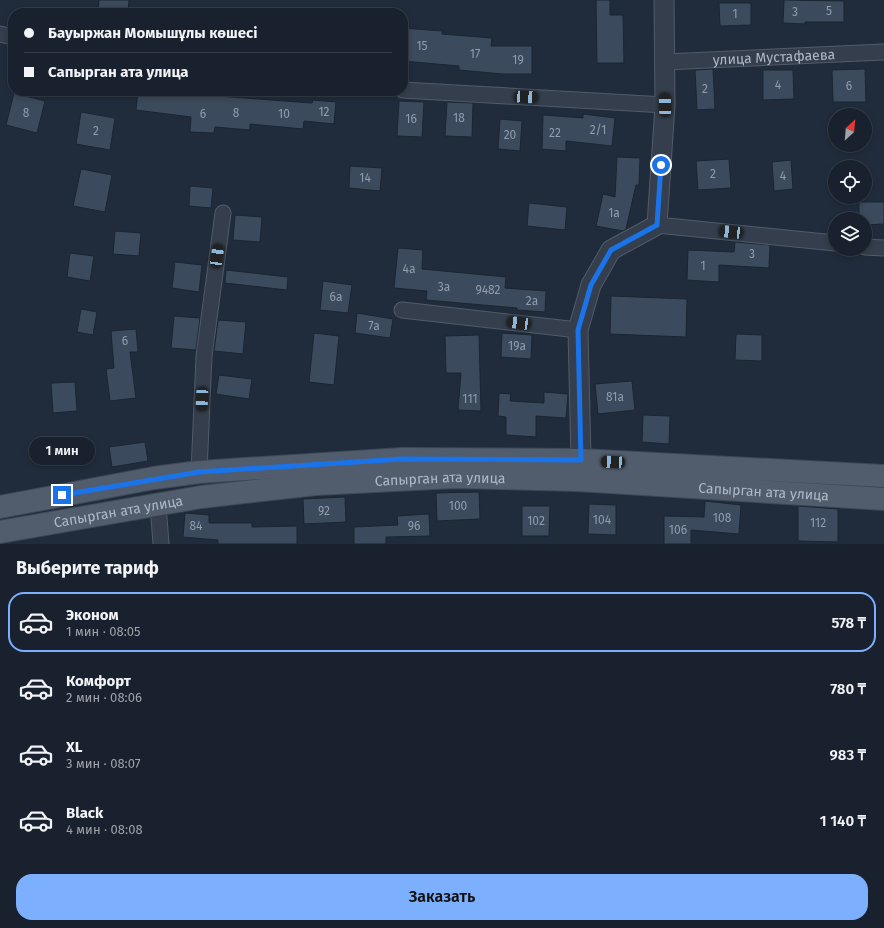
<!DOCTYPE html>
<html lang="ru">
<head>
<meta charset="utf-8">
<style>
  body { margin:0; font-family:"Fira Sans",sans-serif; background:#212935; color:#f1f3f6; height:100vh; display:flex; flex-direction:column; font-size:15px; white-space:nowrap }
  * { box-sizing:border-box; margin:0 }
  p { font-size:13px; color:#9fa3aa }
  .icon { flex:none; width:22px; height:22px; fill:none; stroke:currentColor; stroke-width:2; stroke-linecap:round; stroke-linejoin:round }
  .map { position:relative; height:544px; overflow:hidden }
  .panel { display:flex; flex-direction:column; background:#18212d; flex:1 }
  .panel>* { flex:none }
  .hud { position:absolute; left:8px; top:8px; width:400px; height:88px; border-radius:16px; box-shadow:0 2px 6px #0003,0 0 0 1px #363e49; display:grid; align-content:center; height:88px; padding:0 16px; background:#18212d }
  .needle { width:26px; rotate:26deg }
  .tools { position:absolute; left:828px; top:108px; display:grid; gap:8px }
  .tools a { display:grid; place-items:center; width:44px; height:44px; border-radius:50%; background:#18212d; box-shadow:0 2px 6px #0003,0 0 0 1px #363e49; font-size:20px }
  .end { position:absolute; width:18px; height:18px; margin:-9px; border:5px solid #1a73e8; background:#fff; box-shadow:0 0 0 2px #fff }
  .from { border-radius:50% }
  .bubble { position:absolute; height:28px; border-radius:14px; background:#18212d; box-shadow:0 2px 6px #0003,0 0 0 1px #363e49; font-size:13px; font-weight:600; line-height:28px; text-align:center }
  .car { position:absolute; width:12px; height:24px; margin:-12px -6px; border-radius:5px; box-shadow:0 0 3px 1px #0007; background:linear-gradient(#222 24%,#8ab4d8 0 40%,#222 0 76%,#8ab4d8 0 86%,#222 0) }
  .hud b { display:flex; align-items:center; gap:14px; height:38px; font-size:15px }
  .hud b+b { border-top:1px solid #363e49 }
  .hud i { width:10px; height:10px; background:#f1f3f6 }
  ul { padding:0; list-style:none }
  li { display:flex; align-items:center; gap:12px; height:60px; margin:0 8px 6px; padding:0 8px; border:2px solid transparent; border-radius:16px }
  li div { flex:1 }
  li b { display:block; font-size:15px }
  li em { font-style:normal; font-weight:600 }
  li.on { border-color:#7dafff }
  li>.icon { width:36px; height:36px; stroke-width:1.5 }
  h2 { padding:0 16px; font-size:18px; line-height:48px }
  .button { display:flex; gap:8px; margin-top:auto; padding:8px 16px }
  .button a { flex:1; height:46px; border-radius:16px; background:#7dafff; color:#111; font-size:16px; font-weight:600; line-height:46px; text-align:center }
  .map>svg:first-child { display:block }
</style>
</head>
<body>
<div class="map">
<svg width="884" height="544" viewBox="0 0 884 544">
  <rect width="100%" height="100%" fill="#202c3c"/>
  <path fill="#3b4a5c" stroke="#1b2533" d="M99,0H129L128,13H98Z
    M596,0H610V15H623L624,63H597Z
    M784,0L844,1V22H805V24L783,23Z
    M719,3H751V25L720,26Z
    M403,28L442,31V34L492,38L491,46H532V74H503L459,70V66L403,61Z
    M713,69L715,109L697,110L695,70Z
    M865,69L866,102H833L832,70Z
    M763,70H793L794,99L763,100Z
    M138,91H170L178,92L177,93L312,103L313,100L336,102L334,124L304,121L303,129L250,124V130L215,127L214,133L190,132L191,117L136,110Z
    M14,93L45,101L37,133L6,125Z
    M399,101L424,102L422,137L397,136Z
    M447,102L473,103L472,137L445,136Z
    M81,112L115,118L110,150L76,144Z
    M583,114L615,118L612,146L566,141V151L542,149L543,115L583,118Z
    M500,119L522,121L520,151L498,149Z
    M617,157L640,158L639,185H636L626,229L623,231L596,226L603,194L615,197Z
    M729,159L731,188L698,190L696,161Z
    M791,160L793,189L774,191L772,162Z
    M350,166L382,168L380,191L349,188Z
    M81,169L112,175L105,212L73,206Z
    M190,186L213,188L211,208L189,206Z
    M859,202H884V224L865,225V219H859Z
    M529,203L567,207L565,230L527,226Z
    M235,215L262,217L260,242L233,240Z
    M115,231L141,233L139,256L113,254Z
    M735,242L770,245L769,268L719,265V282L687,280L688,250L734,252Z
    M398,248L423,250L422,269L506,277L505,288L546,291L545,312L517,310V308L426,300L427,291L394,288Z
    M70,253L94,256L90,281L67,277Z
    M175,262L202,265L199,292L172,288Z
    M226,270L288,277L287,290L225,283Z
    M323,281L352,285L348,313L320,310Z
    M611,296L687,299L686,337L610,334Z
    M81,309L97,312L93,335L77,332Z
    M357,313L393,319L390,338L355,333Z
    M174,316L200,318L196,350L171,348Z
    M218,320L246,322L243,354L214,351Z
    M136,329L138,352H130L136,398L110,401L106,369L114,368L111,331Z
    M314,333L339,336L334,385L309,382Z
    M502,333L532,335L531,359L501,357Z
    M736,334L762,335V361L735,360Z
    M479,335L481,411L458,410L461,373H446L445,336Z
    M219,375L252,379L249,399L216,394Z
    M632,381L635,410L598,414L595,384Z
    M75,382L77,411L53,413L51,383Z
    M544,392L568,394L566,418L536,416V437L506,435V417L498,416L499,393L511,394L510,401L544,403Z
    M643,415L670,416L669,444L642,442Z
    M145,442L148,461L112,467L109,447Z
    M479,492L480,519L437,521L436,493Z
    M345,497L346,522L304,524L303,499Z
    M705,501L741,505L739,534L691,530V544H664V516L704,517Z
    M589,504L616,505V535L588,534Z
    M522,506H550L549,536H522Z
    M798,506L838,509V542L798,541Z
    M185,513L209,515V523H252V527L297,526V544H218V540L183,537Z
    M429,514L430,536L386,537V544H354V527L398,525L397,516Z"/>
  <g fill="none" stroke-linecap="round" stroke-linejoin="round">
    <g stroke="#515b6a" stroke-width="17">
      <g id="minor">
        <path d="M0,34L13,37"/>
        <path id="s1" d="M664,62L884,52"/>
        <path d="M403,90L665,105"/>
        <path d="M657,225L835,243"/>
        <path d="M865,247L884,248"/>
        <path d="M402,310L578,330"/>
        <path d="M199,472L204,356L223,213"/>
        <path d="M158,504L161,544"/>
      </g>
    </g>
    <g stroke="#515b6a" stroke-width="21">
      <path id="tertiary" d="M581,460L578,330L591,285L611,250L657,225L665,105L664,0"/>
    </g>
    <g stroke="#3d4755" stroke-width="24">
      <g id="primary">
        <path d="M0,507L154,478L199,472L402,459L581,460L884,476"/>
        <path id="s2" d="M0,532L201,497L316,484L454,477L577,480L884,499"/>
      </g>
    </g>
    <use href="#minor" stroke="#343e4c" stroke-width="15"/>
    <use href="#tertiary" stroke="#343e4c" stroke-width="19"/>
    <use href="#primary" stroke="#515d6d" stroke-width="22"/>
  </g>
  <g fill="none" stroke-linecap="round" stroke-linejoin="round">
    <path stroke="#1a73e8" stroke-width="5" d="M62,495L199,472L402,459L581,460L578,330L591,285L611,250L657,225L661,165"/>
  </g>
  <g text-anchor="middle" dominant-baseline="central" stroke-width="3.5" stroke-linejoin="round" paint-order="stroke">
    <g font-size="12" fill="#919cad">
      <text x="829" y="11">5</text>
      <text x="795" y="12">3</text>
      <text x="735" y="14">1</text>
      <text x="422" y="46">15</text>
      <text x="475" y="54">17</text>
      <text x="518" y="60">19</text>
      <text x="778" y="85">4</text>
      <text x="849" y="86">6</text>
      <text x="705" y="89">2</text>
      <text x="324" y="112">12</text>
      <text x="26" y="113">8</text>
      <text x="236" y="113">8</text>
      <text x="203" y="114">6</text>
      <text x="284" y="114">10</text>
      <text x="459" y="118">18</text>
      <text x="411" y="119">16</text>
      <text x="598" y="130">2/1</text>
      <text x="96" y="131">2</text>
      <text x="555" y="133">22</text>
      <text x="510" y="135">20</text>
      <text x="713" y="174">2</text>
      <text x="783" y="176">4</text>
      <text x="365" y="178">14</text>
      <text x="614" y="213">1а</text>
      <text x="752" y="254">3</text>
      <text x="703" y="266">1</text>
      <text x="409" y="269">4а</text>
      <text x="444" y="287">3а</text>
      <text x="488" y="290">9482</text>
      <text x="336" y="297">6а</text>
      <text x="532" y="301">2а</text>
      <text x="374" y="326">7а</text>
      <text x="125" y="341">6</text>
      <text x="517" y="346">19а</text>
      <text x="615" y="397">81а</text>
      <text x="470" y="399">111</text>
      <text x="458" y="506">100</text>
      <text x="324" y="511">92</text>
      <text x="722" y="518">108</text>
      <text x="602" y="520">104</text>
      <text x="536" y="521">102</text>
      <text x="818" y="523">112</text>
      <text x="196" y="526">84</text>
      <text x="414" y="526">96</text>
      <text x="678" y="530">106</text>
    </g>
    <g font-size="14" fill="#aeb8c8" stroke="#192331">
      <text stroke="none"><textPath href="#s1" startOffset="110">улица Мустафаева</textPath></text>
      <text stroke="none"><textPath href="#s2" startOffset="444">Сапырган ата улица</textPath></text>
      <text stroke="none"><textPath href="#s2" startOffset="768">Сапырган ата улица</textPath></text>
      <text stroke="none"><textPath href="#s2" startOffset="120">Сапырган ата улица</textPath></text>
    </g>
  </g>
</svg>
<div class="tools">
<a><svg class="needle" viewBox="-14 -14 28 28"><path d="M0-13l5 13h-10z" fill="#e53935"/><path d="M0 13l5-13h-10z" fill="#9fa3aa"/></svg></a>
<a><svg class="icon" aria-label="locate" viewBox="0 0 24 24"><circle cx="12" cy="12" r="6"/><path d="M12 2v4M12 18v4M2 12h4M18 12h4"/></svg></a>
<a><svg class="icon" aria-label="layers" viewBox="0 0 24 24"><path d="M12 4l9 5-9 5-9-5zM3 14l9 5 9-5"/></svg></a>
</div>
<i class="end from" style="left:661px;top:165px"></i>
<i class="end" style="left:62px;top:495px"></i>
<div class="bubble" style="left:29px;top:437px;width:66px">1 мин</div>
<i class="car" style="left:526px;top:97px;rotate:93deg"></i>
<i class="car" style="left:665px;top:105px;rotate:359deg"></i>
<i class="car" style="left:731px;top:232px;rotate:276deg"></i>
<i class="car" style="left:217px;top:256px;rotate:8deg"></i>
<i class="car" style="left:519px;top:323px;rotate:277deg"></i>
<i class="car" style="left:202px;top:399px;rotate:182deg"></i>
<i class="car" style="left:613px;top:462px;rotate:273deg"></i>
<div class="hud">
<b><i class="from"></i>Бауыржан Момышұлы көшесі</b>
<b><i></i>Сапырган ата улица</b>
</div>
</div>
<section class="panel">
<h2>Выберите тариф</h2>
<ul>
<li class="on"><svg class="icon" aria-label="car" viewBox="0 0 24 24"><path d="M5 17H2v-5l4-1 3-4h7l3 4 3 1v5h-3M9 17h6M6 11h13"/><circle cx="7" cy="17" r="2"/><circle cx="17" cy="17" r="2"/></svg><div><b>Эконом</b><p>1 мин · 08:05</p></div><em>578 ₸</em></li>
<li><svg class="icon" aria-label="car" viewBox="0 0 24 24"><path d="M5 17H2v-5l4-1 3-4h7l3 4 3 1v5h-3M9 17h6M6 11h13"/><circle cx="7" cy="17" r="2"/><circle cx="17" cy="17" r="2"/></svg><div><b>Комфорт</b><p>2 мин · 08:06</p></div><em>780 ₸</em></li>
<li><svg class="icon" aria-label="car" viewBox="0 0 24 24"><path d="M5 17H2v-5l4-1 3-4h7l3 4 3 1v5h-3M9 17h6M6 11h13"/><circle cx="7" cy="17" r="2"/><circle cx="17" cy="17" r="2"/></svg><div><b>XL</b><p>3 мин · 08:07</p></div><em>983 ₸</em></li>
<li><svg class="icon" aria-label="car" viewBox="0 0 24 24"><path d="M5 17H2v-5l4-1 3-4h7l3 4 3 1v5h-3M9 17h6M6 11h13"/><circle cx="7" cy="17" r="2"/><circle cx="17" cy="17" r="2"/></svg><div><b>Black</b><p>4 мин · 08:08</p></div><em>1 140 ₸</em></li>
</ul>
<div class="button"><a>Заказать</a></div>
</section>
</body>
</html>
